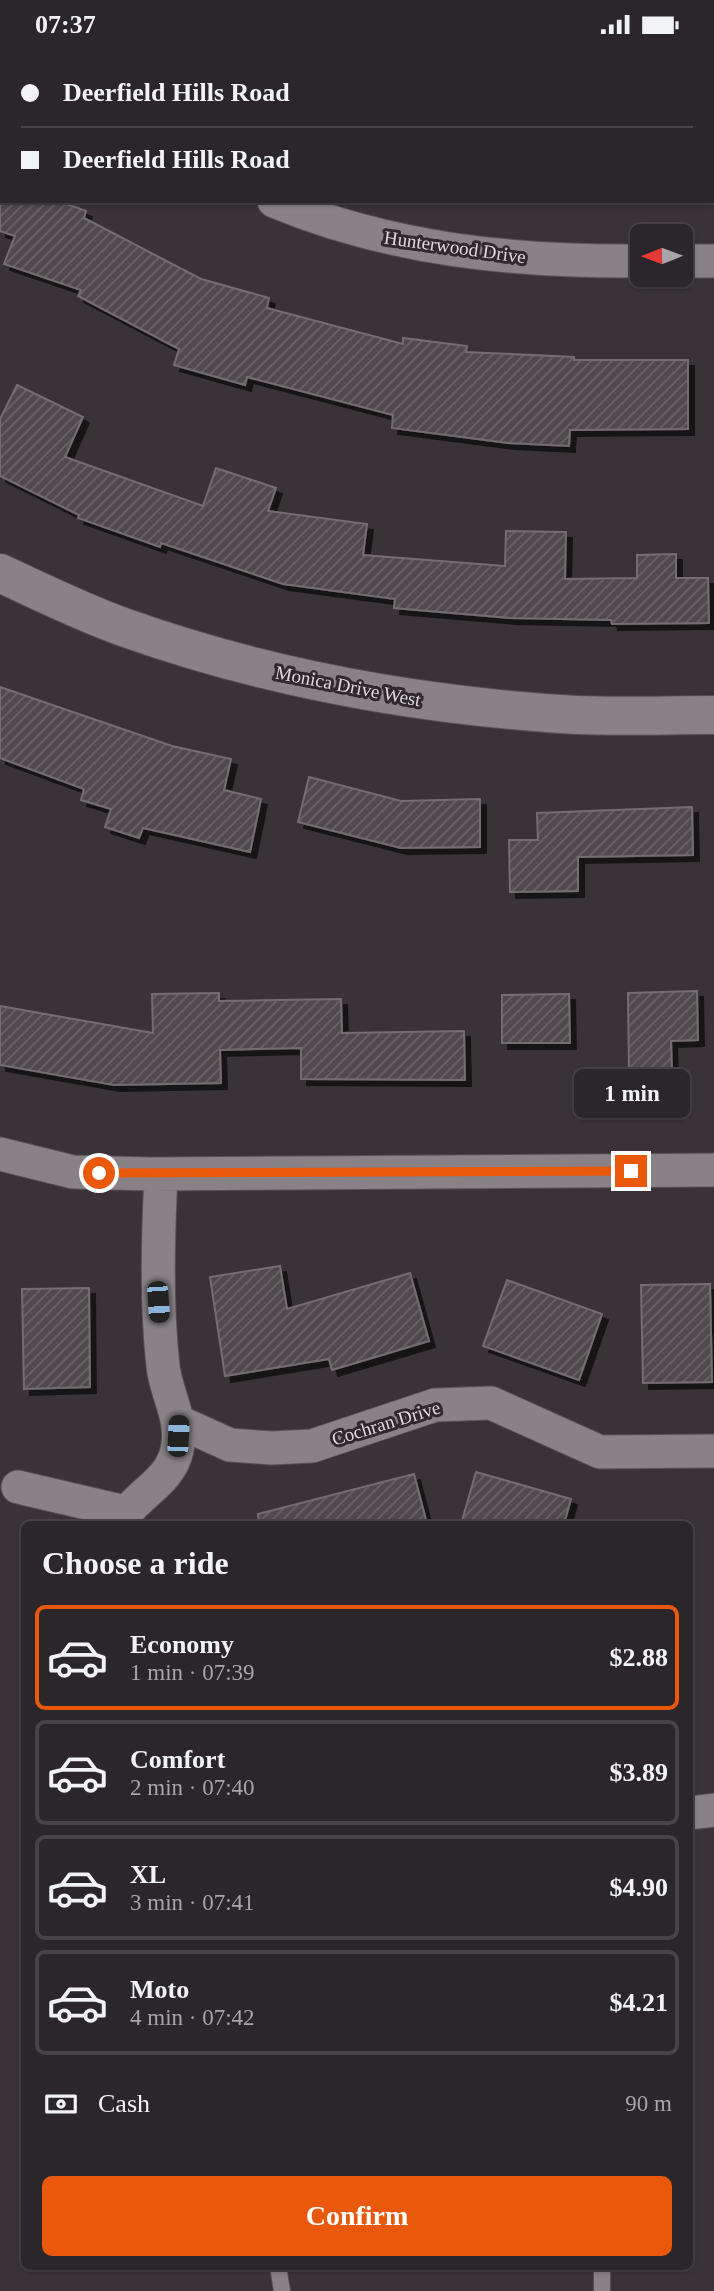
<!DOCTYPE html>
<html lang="en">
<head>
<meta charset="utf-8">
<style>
  body { margin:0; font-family:"Times New Roman",serif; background:#332e31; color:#f1f3f6; height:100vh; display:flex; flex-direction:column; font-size:26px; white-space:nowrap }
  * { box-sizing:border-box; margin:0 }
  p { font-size:23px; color:#a6a5a8 }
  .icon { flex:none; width:38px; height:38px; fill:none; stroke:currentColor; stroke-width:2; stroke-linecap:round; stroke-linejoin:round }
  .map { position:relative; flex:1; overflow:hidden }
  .panel { position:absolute; left:21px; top:1472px; width:672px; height:749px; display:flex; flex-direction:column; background:#2b2629; border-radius:10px; box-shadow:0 2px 5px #0004,0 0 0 2px #474346 }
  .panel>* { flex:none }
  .guide { position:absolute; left:0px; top:0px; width:714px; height:154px; box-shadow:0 2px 5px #0004,0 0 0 2px #474346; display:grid; align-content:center; height:154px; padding:0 21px; background:#2b2629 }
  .needle { width:46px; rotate:269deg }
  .buttons { position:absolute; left:630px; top:175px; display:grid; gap:14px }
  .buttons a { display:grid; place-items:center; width:63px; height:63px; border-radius:10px; background:#2b2629; box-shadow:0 2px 5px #0004,0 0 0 2px #474346; font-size:35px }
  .end { position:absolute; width:32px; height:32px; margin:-16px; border:9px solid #ea580c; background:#fff; box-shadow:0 0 0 4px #fff }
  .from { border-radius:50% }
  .bubble { position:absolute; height:49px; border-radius:10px; background:#2b2629; box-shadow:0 2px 5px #0004,0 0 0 2px #474346; font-size:23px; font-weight:600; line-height:49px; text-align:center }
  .car { position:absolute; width:21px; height:42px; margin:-21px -10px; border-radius:9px; box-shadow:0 0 5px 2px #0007; background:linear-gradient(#222 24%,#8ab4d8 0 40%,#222 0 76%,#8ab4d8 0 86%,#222 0) }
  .guide b { display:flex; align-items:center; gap:24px; height:66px; font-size:26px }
  .guide b+b { border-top:2px solid #474346 }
  .guide i { width:18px; height:18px; background:#f1f3f6 }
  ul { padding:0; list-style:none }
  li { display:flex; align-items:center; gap:21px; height:105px; margin:0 14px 10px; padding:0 7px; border:4px solid #474346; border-radius:10px }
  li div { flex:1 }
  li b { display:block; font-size:26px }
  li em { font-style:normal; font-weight:600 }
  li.on { border-color:#ea580c }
  li>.icon { width:63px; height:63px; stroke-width:1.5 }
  h2 { padding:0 21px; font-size:32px; line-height:84px }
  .pay { display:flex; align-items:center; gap:18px; height:77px; padding:0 21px; font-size:26px }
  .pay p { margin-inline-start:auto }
  .cta { display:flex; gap:14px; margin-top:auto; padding:14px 21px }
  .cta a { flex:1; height:80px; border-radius:10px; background:#ea580c; color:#fff; font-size:28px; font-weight:600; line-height:80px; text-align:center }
  .status { display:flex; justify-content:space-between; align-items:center; height:49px; padding:0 35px; background:#2b2629; direction:ltr }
  .status svg { height:19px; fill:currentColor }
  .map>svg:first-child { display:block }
</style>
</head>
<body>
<div class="status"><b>07:37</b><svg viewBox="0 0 49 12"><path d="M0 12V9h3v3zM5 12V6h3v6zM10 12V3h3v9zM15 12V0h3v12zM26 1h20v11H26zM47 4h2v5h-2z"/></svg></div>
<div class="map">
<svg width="714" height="2242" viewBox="0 0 714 2242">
  <defs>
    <pattern id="building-hatch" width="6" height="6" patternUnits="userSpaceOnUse" patternTransform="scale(1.75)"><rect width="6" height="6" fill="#50494d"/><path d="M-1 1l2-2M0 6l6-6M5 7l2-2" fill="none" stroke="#696366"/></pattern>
    <filter id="shadow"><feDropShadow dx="6" dy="6" stdDeviation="0" flood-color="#0009"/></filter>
  </defs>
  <rect width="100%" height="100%" fill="#393337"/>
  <path fill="url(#building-hatch)" stroke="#736c70" stroke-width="2" filter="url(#shadow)" d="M0,152H58L86,162L84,169L201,230L269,249L267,259L403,295V289L467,297L466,303L574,308V311H688V380L570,381L569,397L508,394L392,379L393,366L247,328L245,336L174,316L179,300L78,247L81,241L4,215L15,187L0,182Z
    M17,336L83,368L65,408L203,457L216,419L276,439L268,462L367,475L363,506L505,517L506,482L566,483L565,530L637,529V506L676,505V529H708L709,574L612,575L611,571L510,569L394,559L395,550L283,535L161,494L160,498L78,469L79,466L0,427V370Z
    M0,638L172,697L231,710L224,741L261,750L250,803L143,779L139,789L105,778L111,760L81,751L84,740L0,709Z
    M309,728L401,752L480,750V798L401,799L298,773Z
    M692,758L693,806L578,808V842L510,843L509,791H538L537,764Z
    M697,942L698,991L671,992L672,1022L629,1023L628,944Z
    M219,944V952L341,950L342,984L464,982L465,1031L301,1030V999L220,1001L221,1034L114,1036L0,1016V957L153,984L152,945Z
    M569,945L570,994H502V946Z
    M280,1217L287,1260L410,1224L429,1292L332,1321L329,1310L225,1327L210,1228Z
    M507,1231L602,1265L579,1331L483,1297Z
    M710,1235L712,1333L643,1334L641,1236Z
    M89,1239L90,1338L24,1340L22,1240Z
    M476,1423L571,1450L564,1475H461Z
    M414,1425L427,1475H259L258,1465Z"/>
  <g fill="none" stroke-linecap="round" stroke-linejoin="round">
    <g stroke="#555053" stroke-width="18">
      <path id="service" d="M278,2217L282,2242
        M602,2217V2242"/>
    </g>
    <g stroke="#555053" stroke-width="35">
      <path id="minor" d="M0,22L2,23
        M274,152C391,201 516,213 642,212
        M681,212H714
        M0,1105L73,1123L150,1125L714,1121
        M179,1373L230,1396L272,1399L312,1397L435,1356L491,1354L600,1403L714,1402
        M18,1438L125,1463
        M120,1475C133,1446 170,1435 177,1401C184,1370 166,1346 163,1317C156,1253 158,1190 161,1125
        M690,1764L714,1761"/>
    </g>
    <g stroke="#555053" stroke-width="40">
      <path id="tertiary" d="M0,524C41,543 83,564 126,579C270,630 424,657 576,666C622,668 668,666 714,666"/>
    </g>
    <use href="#service" stroke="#888185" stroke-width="16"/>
    <use href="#minor" stroke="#888185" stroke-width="33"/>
    <use href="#tertiary" stroke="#888185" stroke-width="38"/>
  </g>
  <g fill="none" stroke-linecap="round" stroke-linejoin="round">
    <path stroke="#ea580c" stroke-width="9" d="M99,1124L631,1122"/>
  </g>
  <g text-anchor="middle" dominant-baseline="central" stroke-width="6" stroke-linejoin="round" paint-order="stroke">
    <g font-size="19" fill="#dedadd" stroke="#2f292d">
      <text transform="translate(455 198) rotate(8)">Hunterwood Drive</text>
      <text transform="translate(348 637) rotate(11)">Monica Drive West</text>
      <text transform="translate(386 1374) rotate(-17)">Cochran Drive</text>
    </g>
  </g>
</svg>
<div class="buttons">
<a><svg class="needle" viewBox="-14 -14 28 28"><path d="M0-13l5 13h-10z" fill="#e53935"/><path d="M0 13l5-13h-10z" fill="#a6a5a8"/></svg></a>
</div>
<i class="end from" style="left:99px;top:1124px"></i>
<i class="end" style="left:631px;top:1122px"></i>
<div class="bubble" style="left:574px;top:1020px;width:116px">1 min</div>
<i class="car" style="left:158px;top:1253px;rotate:176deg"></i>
<i class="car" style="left:178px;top:1387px;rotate:3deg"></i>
<div class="guide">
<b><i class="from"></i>Deerfield Hills Road</b>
<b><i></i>Deerfield Hills Road</b>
</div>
<section class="panel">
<h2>Choose a ride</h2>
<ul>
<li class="on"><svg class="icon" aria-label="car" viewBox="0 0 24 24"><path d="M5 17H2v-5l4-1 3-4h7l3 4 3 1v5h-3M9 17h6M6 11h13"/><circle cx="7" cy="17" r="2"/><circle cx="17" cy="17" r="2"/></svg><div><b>Economy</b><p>1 min · 07:39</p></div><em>$2.88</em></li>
<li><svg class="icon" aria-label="car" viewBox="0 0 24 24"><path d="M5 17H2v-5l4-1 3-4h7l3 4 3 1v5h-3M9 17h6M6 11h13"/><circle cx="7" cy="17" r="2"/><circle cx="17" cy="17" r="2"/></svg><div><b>Comfort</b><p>2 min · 07:40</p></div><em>$3.89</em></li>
<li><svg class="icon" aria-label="car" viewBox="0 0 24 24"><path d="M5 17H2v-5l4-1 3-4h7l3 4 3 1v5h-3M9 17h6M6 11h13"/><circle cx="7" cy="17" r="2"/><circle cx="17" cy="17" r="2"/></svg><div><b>XL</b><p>3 min · 07:41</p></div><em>$4.90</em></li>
<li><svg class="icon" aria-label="car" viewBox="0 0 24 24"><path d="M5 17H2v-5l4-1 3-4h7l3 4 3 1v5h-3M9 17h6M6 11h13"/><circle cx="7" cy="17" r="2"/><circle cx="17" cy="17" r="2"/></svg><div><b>Moto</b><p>4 min · 07:42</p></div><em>$4.21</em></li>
</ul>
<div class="pay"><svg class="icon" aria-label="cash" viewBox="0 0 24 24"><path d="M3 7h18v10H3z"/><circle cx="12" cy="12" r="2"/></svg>Cash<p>90 m</p></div>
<div class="cta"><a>Confirm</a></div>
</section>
</div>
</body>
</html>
